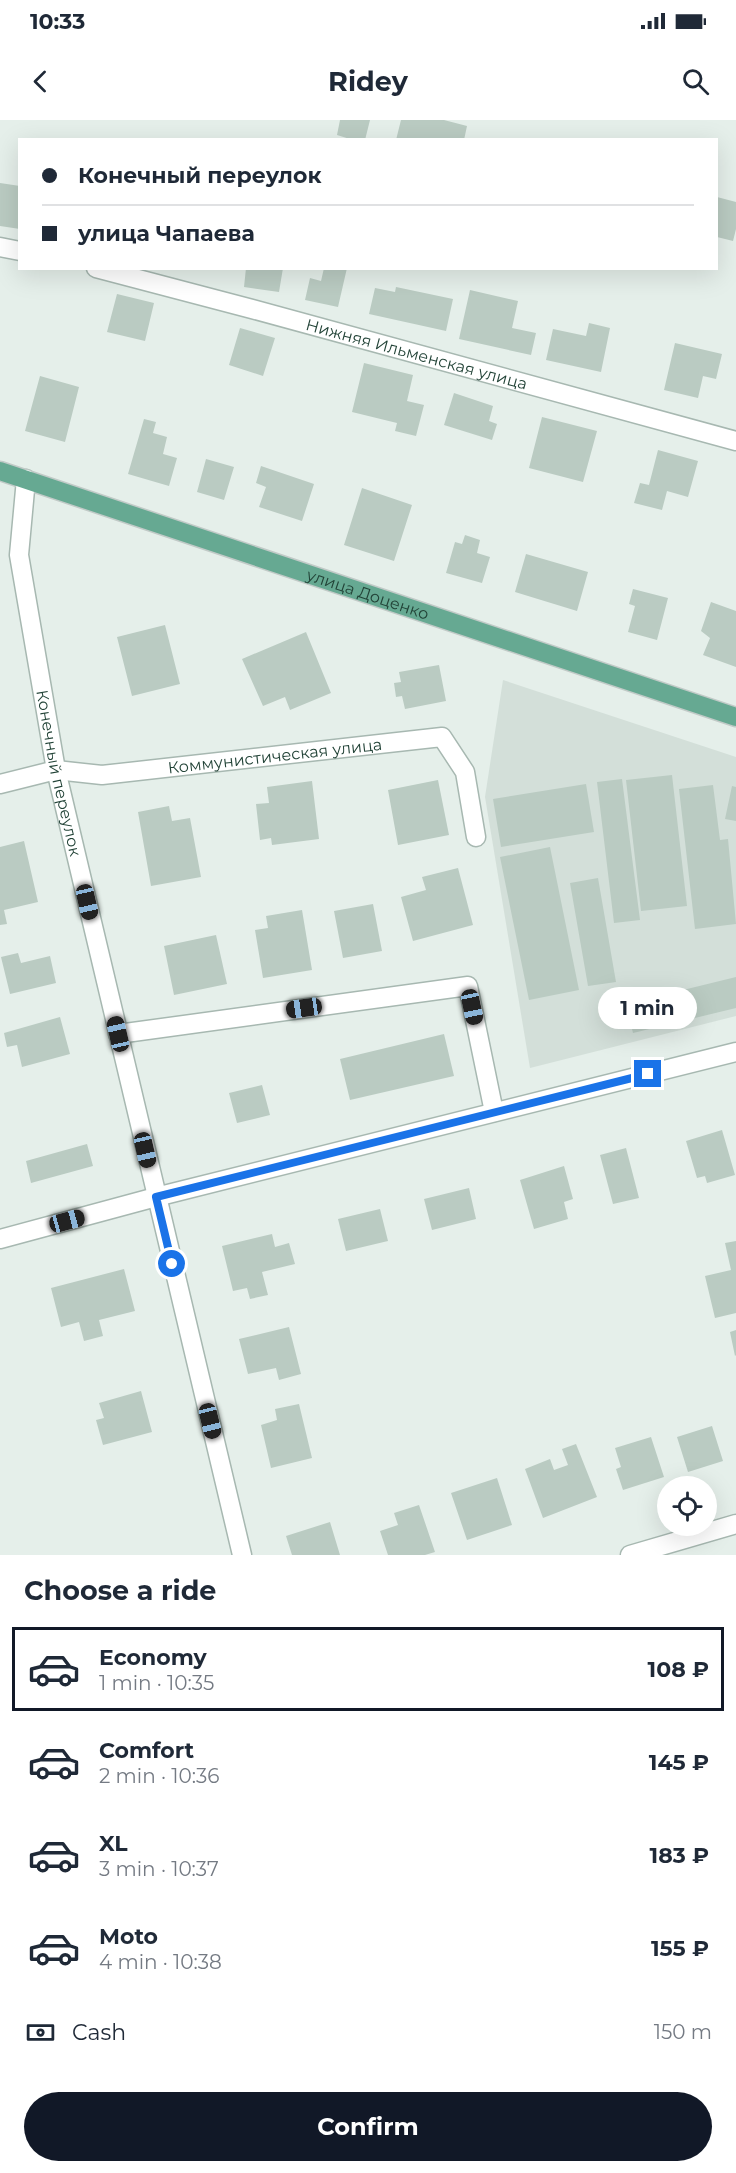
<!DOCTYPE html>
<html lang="en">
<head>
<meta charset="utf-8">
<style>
  body { margin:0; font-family:Montserrat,sans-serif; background:#f2f2f3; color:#1f2937; height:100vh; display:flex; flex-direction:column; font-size:22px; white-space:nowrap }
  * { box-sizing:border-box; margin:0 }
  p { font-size:20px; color:#747a83 }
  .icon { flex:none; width:33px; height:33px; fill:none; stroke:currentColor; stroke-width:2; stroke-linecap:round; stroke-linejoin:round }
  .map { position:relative; height:1435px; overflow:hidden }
  .sheet { display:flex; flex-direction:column; background:#fff; flex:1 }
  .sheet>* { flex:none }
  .guide { position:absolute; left:18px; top:18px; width:700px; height:132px; border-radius:0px; box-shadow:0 6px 24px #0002; display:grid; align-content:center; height:132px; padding:0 24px; background:#fff }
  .controls { position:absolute; left:657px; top:1356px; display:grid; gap:12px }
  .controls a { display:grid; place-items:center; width:60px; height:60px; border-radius:50%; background:#fff; box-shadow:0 6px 24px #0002; font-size:30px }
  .end { position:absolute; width:27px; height:27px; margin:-14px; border:8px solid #1a73e8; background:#fff; box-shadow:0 0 0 3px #fff }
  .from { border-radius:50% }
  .bubble { position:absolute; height:42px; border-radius:21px; background:#fff; box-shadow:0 6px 24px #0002; font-size:20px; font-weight:700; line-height:42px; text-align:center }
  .car { position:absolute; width:18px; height:36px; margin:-18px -9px; border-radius:8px; box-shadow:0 0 4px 2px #0007; background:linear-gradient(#222 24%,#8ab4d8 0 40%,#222 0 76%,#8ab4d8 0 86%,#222 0) }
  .guide b { display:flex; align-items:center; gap:21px; height:57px; font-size:22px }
  .guide b+b { border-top:2px solid #e0e1e3 }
  .guide i { width:15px; height:15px; background:#1f2937 }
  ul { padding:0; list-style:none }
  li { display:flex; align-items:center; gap:18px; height:84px; margin:0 12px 9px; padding:0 12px; border:3px solid transparent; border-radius:0px }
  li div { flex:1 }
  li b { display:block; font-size:22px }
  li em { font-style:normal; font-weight:700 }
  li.selected { border-color:#111827 }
  li>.icon { width:54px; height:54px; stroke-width:1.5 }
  h2 { padding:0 24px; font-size:27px; line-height:72px }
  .pay { display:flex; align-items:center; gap:15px; height:66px; padding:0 24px; font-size:22px }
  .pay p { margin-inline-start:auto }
  .primary-button { display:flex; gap:12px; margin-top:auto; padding:12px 24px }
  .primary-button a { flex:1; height:69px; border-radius:36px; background:#111827; color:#fff; font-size:24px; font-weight:700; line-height:69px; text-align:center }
  .status { display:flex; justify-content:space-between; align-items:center; height:42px; padding:0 30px; background:#fff; direction:ltr }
  .status svg { height:16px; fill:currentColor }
  header { display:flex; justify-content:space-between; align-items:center; height:78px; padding:0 24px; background:#fff; font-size:27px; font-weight:700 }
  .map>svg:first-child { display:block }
</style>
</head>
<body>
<div class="status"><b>10:33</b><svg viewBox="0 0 49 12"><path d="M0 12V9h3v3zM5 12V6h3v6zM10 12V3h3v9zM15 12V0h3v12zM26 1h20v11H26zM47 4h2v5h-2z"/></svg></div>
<header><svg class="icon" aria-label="back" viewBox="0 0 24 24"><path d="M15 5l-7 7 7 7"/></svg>Ridey<svg class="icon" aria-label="search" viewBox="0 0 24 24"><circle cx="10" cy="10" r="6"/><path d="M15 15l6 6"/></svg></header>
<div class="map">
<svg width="736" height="1435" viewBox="0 0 736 1435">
  <rect width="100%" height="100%" fill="#e5efea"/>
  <path fill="#d3dfd9" d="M503,560L736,637V896L530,948L485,677Z"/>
  <path fill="#bacbc2" d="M340,0H370L365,20H353L337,15Z
    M401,0H444L467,6L464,20H396Z
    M0,63L20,66V109L0,106Z
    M717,77L736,82V109L733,121L717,117Z
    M246,148H283L279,172L244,167Z
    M324,148H347L338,187L305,180L310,158L321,161Z
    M396,167L453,179L446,211L369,194L375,168L395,172Z
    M470,170L518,181L512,208L536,213L531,235L459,219Z
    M117,174L154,183L145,221L107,212Z
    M589,203L610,208L601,252L546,240L553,209L586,216Z
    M240,208L275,218L263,256L229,245Z
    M675,223L722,234L716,259L703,256L698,278L664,270Z
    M364,243L413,255L407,281L424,285L416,316L395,311L397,303L352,292Z
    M40,256L79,267L65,322L25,311Z
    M454,273L493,286L489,301L497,304L492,320L444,305Z
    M542,297L597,311L583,362L529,348Z
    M144,299L156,302L153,313L167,317L163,334L177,338L169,366L128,354Z
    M658,330L698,341L688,377L667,371L662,390L634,383L640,363L649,365Z
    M206,339L234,347L224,380L197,372Z
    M261,346L314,364L302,401L259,387L266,367L256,363Z
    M362,368L412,385L394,441L344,425Z
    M465,415L480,420L477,433L490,437L482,463L446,453L455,422L462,424Z
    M526,434L588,452L577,491L515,472Z
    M633,469L668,478L657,520L628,512L635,486L629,484Z
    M711,482L736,491V547L703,535L710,518L701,511Z
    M165,505L180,564L132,576L117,517Z
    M306,512L331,573L290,590L285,577L263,586L242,539Z
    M439,545L446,581L405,589L402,576L396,577L394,563L401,562L399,552Z
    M672,655L687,786L641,791L626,660Z
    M622,659L640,800L614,803L597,662Z
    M438,660L449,715L398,725L388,670Z
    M312,661L319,719L272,725L271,718L260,720L256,684L269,683L267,667Z
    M586,664L594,712L501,727L493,679Z
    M713,665L720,720L728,719L736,804L695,809L679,669Z
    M732,666L736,667V701L725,699Z
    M169,686L172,701L190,698L201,757L151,766L138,692Z
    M24,721L38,782L4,790L7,804L0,805V727Z
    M550,727L579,870L529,880L500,737Z
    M458,748L473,805L413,821L401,777L426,770L422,757Z
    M598,758L616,862L588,866L570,763Z
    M373,784L382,831L343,838L334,791Z
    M302,790L312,850L263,858L255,810L268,808L266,796Z
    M216,815L227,864L174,875L164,826Z
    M18,833L21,843L50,836L56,863L10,874L1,837Z
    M736,857V888L633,913L626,884Z
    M60,897L70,934L22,947L17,925L7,927L4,913Z
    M444,914L454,956L350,980L340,939Z
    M262,965L270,995L237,1003L229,973Z
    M722,1010L735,1055L707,1063L705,1056L697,1058L686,1021Z
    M87,1024L93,1046L31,1063L26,1041Z
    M626,1028L639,1078L613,1084L600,1035Z
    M564,1046L573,1079L564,1082L568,1099L534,1109L520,1060Z
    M469,1068L476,1099L432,1110L424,1079Z
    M380,1089L388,1121L346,1131L338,1099Z
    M272,1114L275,1127L289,1123L295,1144L262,1152L268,1175L250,1179L247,1168L233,1171L222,1126Z
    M736,1121V1193L715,1198L705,1156L731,1150L725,1123Z
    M124,1149L135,1191L99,1200L103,1216L84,1221L79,1202L61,1207L51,1168Z
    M289,1207L301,1254L279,1260L276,1248L248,1254L239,1219Z
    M736,1210V1235L735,1236L730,1212Z
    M141,1271L152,1312L103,1325L96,1300L104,1298L99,1283Z
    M299,1284L312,1338L271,1348L261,1305L277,1300L275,1289Z
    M712,1306L723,1341L688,1352L677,1317Z
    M651,1317L664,1357L623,1370L616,1349L621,1347L615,1328Z
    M576,1324L597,1377L543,1398L525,1349L550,1339L554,1350L568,1345L562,1329Z
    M497,1358L512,1405L467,1420L451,1373Z
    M419,1385L435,1432L425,1435H388L380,1411L398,1405L394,1393Z
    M330,1402L340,1435H292L286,1416Z"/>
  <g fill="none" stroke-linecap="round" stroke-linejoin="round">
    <g stroke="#a7b8b1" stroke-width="21">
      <g id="minor">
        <path d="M0,127L20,131"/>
        <path id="s1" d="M96,148L252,189L736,321"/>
        <path id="s2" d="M26,359L19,435L56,650L242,1435"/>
        <path id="s3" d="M0,664L56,650L102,655L442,617L465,652L476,717"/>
        <path d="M118,914L468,866L494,992"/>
        <path d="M0,1119L156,1077L736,932"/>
        <path d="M630,1435L736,1404"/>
      </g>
    </g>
    <g stroke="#c1cac7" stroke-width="21">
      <g id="major">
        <path id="s4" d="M0,351L736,597"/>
      </g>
    </g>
    <use href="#minor" stroke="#fff" stroke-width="18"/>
    <use href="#major" stroke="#66a992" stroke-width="18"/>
  </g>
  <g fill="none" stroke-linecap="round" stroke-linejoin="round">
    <path stroke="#1a73e8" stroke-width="8" d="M172,1144L156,1077L648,954"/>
  </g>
  <g text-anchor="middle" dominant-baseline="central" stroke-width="4.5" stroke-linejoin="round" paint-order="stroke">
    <g font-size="16" fill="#224337" stroke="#f6fbf8">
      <text stroke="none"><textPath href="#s1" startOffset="332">Нижняя Ильменская улица</textPath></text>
      <text stroke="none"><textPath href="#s4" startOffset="388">улица Доценко</textPath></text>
      <text stroke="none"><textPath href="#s3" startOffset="278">Коммунистическая улица</textPath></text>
      <text stroke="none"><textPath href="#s2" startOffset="298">Конечный переулок</textPath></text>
    </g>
  </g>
</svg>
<div class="controls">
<a><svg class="icon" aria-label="locate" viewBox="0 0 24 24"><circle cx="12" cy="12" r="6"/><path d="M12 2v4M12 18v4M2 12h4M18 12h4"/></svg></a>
</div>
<i class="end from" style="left:172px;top:1144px"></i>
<i class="end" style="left:648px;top:954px"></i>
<div class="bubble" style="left:598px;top:867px;width:99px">1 min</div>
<i class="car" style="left:87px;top:782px;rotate:167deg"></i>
<i class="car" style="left:472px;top:887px;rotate:168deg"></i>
<i class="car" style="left:304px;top:888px;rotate:262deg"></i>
<i class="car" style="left:118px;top:914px;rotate:347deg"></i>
<i class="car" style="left:145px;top:1030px;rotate:167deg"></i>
<i class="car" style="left:67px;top:1101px;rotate:75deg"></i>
<i class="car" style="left:210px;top:1301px;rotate:166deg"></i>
<div class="guide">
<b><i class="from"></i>Конечный переулок</b>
<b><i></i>улица Чапаева</b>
</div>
</div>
<section class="sheet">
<h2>Choose a ride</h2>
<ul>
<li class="selected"><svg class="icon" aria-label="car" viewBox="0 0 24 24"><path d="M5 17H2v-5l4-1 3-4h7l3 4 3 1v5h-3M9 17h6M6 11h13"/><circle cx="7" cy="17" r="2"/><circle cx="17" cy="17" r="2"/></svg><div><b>Economy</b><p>1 min · 10:35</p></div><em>108 ₽</em></li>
<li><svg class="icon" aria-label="car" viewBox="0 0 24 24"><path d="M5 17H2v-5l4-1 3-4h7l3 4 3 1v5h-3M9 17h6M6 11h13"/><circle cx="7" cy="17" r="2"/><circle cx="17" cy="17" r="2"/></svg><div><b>Comfort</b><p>2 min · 10:36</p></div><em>145 ₽</em></li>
<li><svg class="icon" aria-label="car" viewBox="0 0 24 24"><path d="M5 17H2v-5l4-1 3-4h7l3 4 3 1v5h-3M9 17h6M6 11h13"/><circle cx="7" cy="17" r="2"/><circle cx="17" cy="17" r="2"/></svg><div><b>XL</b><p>3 min · 10:37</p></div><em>183 ₽</em></li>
<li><svg class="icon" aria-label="car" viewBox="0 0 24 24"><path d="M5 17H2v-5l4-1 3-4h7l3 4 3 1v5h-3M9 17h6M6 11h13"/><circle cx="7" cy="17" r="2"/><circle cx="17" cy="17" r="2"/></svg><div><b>Moto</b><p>4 min · 10:38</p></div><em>155 ₽</em></li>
</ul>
<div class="pay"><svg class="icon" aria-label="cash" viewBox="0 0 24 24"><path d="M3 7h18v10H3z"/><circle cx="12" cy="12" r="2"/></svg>Cash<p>150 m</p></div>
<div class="primary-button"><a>Confirm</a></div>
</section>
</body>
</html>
